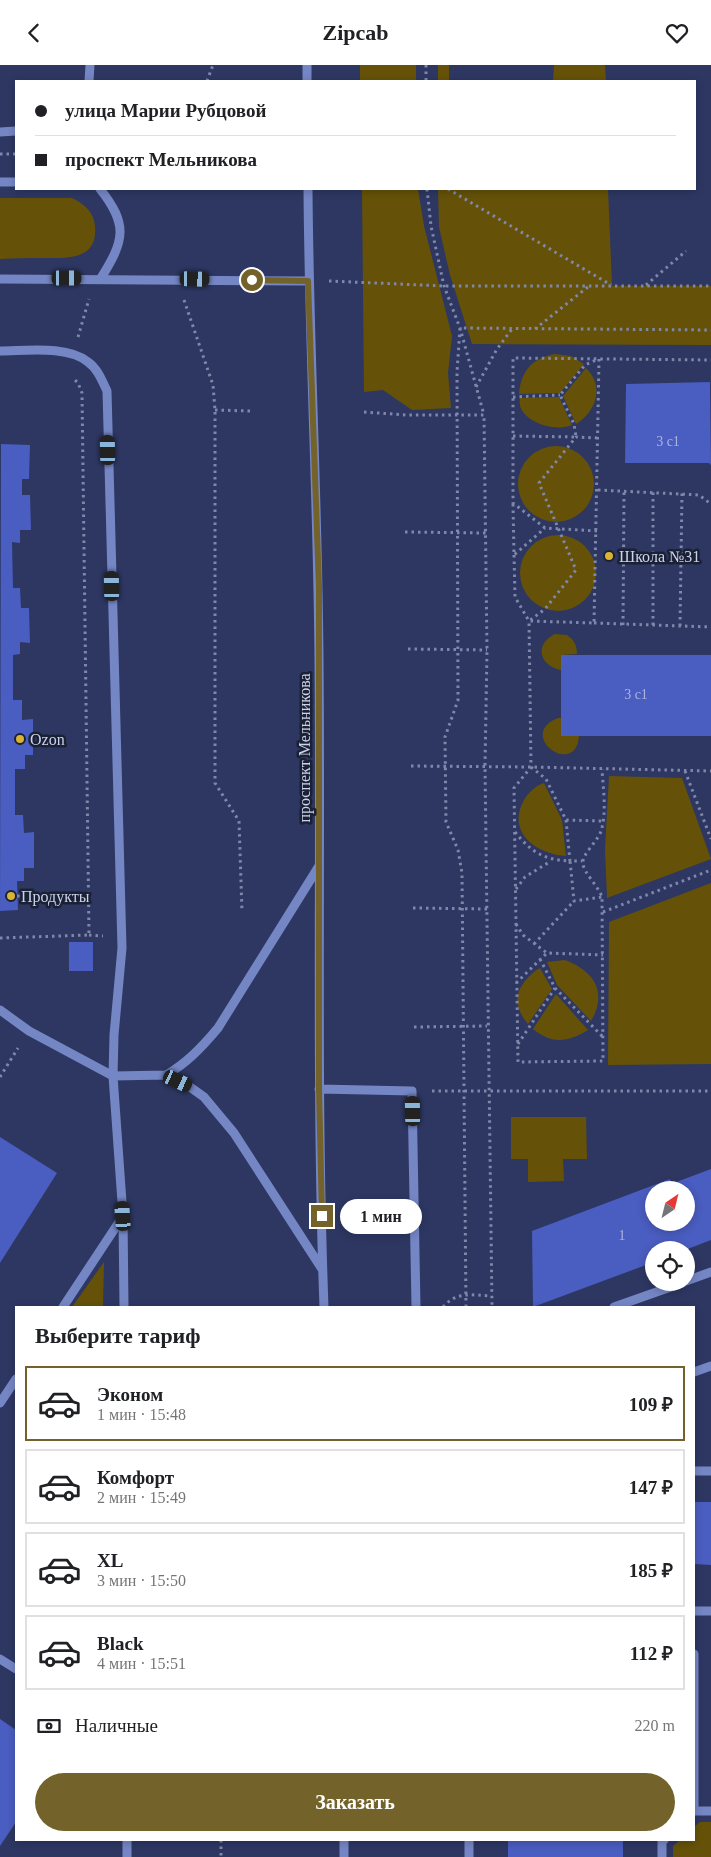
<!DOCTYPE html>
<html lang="ru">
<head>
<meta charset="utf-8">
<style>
  body { margin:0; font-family:"Times New Roman",serif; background:#f6f6f6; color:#202124; height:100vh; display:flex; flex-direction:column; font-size:19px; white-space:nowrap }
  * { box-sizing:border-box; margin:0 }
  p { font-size:16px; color:#757577 }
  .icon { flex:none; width:28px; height:28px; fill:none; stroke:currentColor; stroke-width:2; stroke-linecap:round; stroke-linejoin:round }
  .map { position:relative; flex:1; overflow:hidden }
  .side { position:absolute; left:15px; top:1241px; width:680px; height:535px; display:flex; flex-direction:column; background:#fff; border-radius:0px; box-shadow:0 2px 8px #0003 }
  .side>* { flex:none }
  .hud { position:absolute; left:15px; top:15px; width:681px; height:110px; border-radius:0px; box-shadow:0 2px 8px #0003; display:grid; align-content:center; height:110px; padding:0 20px; background:#fff }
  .needle { width:32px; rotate:35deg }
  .controls { position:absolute; left:645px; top:1116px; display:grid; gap:10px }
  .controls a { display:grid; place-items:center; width:50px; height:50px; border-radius:50%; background:#fff; box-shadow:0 2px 8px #0003; font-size:25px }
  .end { position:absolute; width:22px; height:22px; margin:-11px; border:6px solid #73632b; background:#fff; box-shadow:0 0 0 2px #fff }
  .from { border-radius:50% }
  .bubble { position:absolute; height:35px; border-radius:18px; background:#fff; box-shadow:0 2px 8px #0003; font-size:16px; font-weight:700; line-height:35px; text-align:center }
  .car { position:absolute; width:15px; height:30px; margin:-15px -8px; border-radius:6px; box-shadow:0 0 4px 1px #0007; background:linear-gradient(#222 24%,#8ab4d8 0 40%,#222 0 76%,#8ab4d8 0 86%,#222 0) }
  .hud b { display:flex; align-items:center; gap:18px; height:48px; font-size:19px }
  .hud b+b { border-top:1px solid #e0e0e0 }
  .hud i { width:12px; height:12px; background:#202124 }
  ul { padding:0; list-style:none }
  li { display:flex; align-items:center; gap:15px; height:75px; margin:0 10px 8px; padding:0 10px; border:2px solid #e0e0e0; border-radius:0px }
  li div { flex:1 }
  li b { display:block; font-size:19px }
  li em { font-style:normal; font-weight:700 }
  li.current { border-color:#73632b }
  li>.icon { width:45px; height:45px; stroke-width:1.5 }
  h2 { padding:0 20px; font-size:22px; line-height:60px }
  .pay { display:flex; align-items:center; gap:12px; height:55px; padding:0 20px; font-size:19px }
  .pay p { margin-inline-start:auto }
  .action { display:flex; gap:10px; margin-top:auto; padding:10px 20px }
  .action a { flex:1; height:58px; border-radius:30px; background:#73632b; color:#fff; font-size:20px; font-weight:700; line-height:58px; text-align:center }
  header { display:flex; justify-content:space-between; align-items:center; height:65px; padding:0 20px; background:#fff; font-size:22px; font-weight:700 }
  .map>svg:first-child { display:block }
</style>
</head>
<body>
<header><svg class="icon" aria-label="back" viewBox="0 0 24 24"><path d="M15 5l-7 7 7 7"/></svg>Zipcab<svg class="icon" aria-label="heart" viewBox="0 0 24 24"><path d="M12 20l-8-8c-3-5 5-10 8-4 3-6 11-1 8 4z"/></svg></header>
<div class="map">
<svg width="711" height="1792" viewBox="0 0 711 1792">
  <rect width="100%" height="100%" fill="#2d3762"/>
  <path fill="#655208" d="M360,0H416V16H360Z
    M438,0H449V16H438Z
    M554,0H605L606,16H553Z
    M362,124H418L424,161L452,271L448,308L451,343L412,345L383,325L364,327Z
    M438,124H608L612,221H711V280L472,279L450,210L439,162Z
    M0,133H72C84,139 94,147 95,161C98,196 66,193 42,193C28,193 14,193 0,194Z
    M555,289L571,291L584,299L560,328L519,329C521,306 532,293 555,289Z
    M586,303C605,321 596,347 576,359L563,331Z
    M559,332L572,360C556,368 515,356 520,333Z
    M518 419a38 38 0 1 1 76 0a38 38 0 1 1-76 0Z
    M520 508a38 38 0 1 1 76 0a38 38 0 1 1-76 0Z
    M555,569L567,570C574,575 577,580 577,589L561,590V605C539,601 534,579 555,569Z
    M558,653H561V671H579C576,714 515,670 558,653Z
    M609,711L682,713L711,794L607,833L605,784Z
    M544,718L562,755L566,791C536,789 506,767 524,735C529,727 535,721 544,718Z
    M711,818V999L608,1000L609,857Z
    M565,895C594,906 608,927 591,956L557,920L547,897Z
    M540,903L552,924L528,959C516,945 513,931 525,916C529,911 534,906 540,903Z
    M556,929L588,965C568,977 553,980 533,964Z
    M511,1052H586L587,1094H563L564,1116L528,1117V1094H511Z
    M104,1197L103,1242H72Z
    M700,1757H711V1792H673V1781L680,1775H694V1762Z"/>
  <path fill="#4a5dc0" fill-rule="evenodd" d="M710,317L711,400L709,398H625L626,319Z
    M1,379L30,380L29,414H22V430H30L31,465H20V478L12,477L13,523H20L21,543H29L30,578L20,577V589L13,590V635H22V655L33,654V690H25V704H15V750H23L24,768L34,767V803H24V816H17L18,845L0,846Z
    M561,590H711V671H561Z
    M69,877H93V906H69Z
    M0,1072L57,1108L0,1198Z
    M711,1104V1175L685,1185H654V1197L533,1242L532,1166L670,1114L671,1119ZM654,1125H686V1158H654Z
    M694,1437H711V1500L694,1499Z
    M0,1654L16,1665V1757L0,1781Z
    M508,1775H623V1792H508Z"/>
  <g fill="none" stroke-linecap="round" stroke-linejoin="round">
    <path stroke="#7f88aa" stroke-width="3" stroke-dasharray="2.5 4" stroke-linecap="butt" d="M426,0V16
      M207,16L213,0
      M0,89H16
      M427,124L431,161L444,221L460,263L484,350
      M448,124L611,220
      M329,216L444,221H711
      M646,220L686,186
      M184,235L213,320L215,345V718L239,756L242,847
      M535,264L589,221
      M78,272L89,234
      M599,294L594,558L529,556L531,702L514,723L518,997L603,996L602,832C598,821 584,808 583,799C581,790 598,776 601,766C607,747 603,723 602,704
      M476,322L497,284L512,264
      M513,332L560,330
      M215,345L250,346
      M364,347L406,350H484L487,585L485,701L492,1242
      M513,371L576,372L574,359L560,330L585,300L596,295
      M598,425L699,430L711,439
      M513,439L514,490L545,463
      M597,466L545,463L513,438V293L711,295
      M405,467L486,468
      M514,490L515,532L529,556L545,544L576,505L539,418L576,372L598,373
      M594,558L711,562
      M623,560L624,427
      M653,560V427
      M680,561L682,428
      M408,584L487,585
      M411,701L531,702L711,706
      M531,702L546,714L566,755L603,756
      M685,706L711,774
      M566,755L570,796H582
      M515,767C531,787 544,795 570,796L574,836L602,832
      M516,824L525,812L551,796
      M17,831L87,832
      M413,843L487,844
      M603,847L711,805
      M516,859L523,870L547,888L603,890
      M89,870L103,871
      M0,873L89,870L82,328L78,318L73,313
      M534,879L574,836
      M540,894L555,923L603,972
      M516,918L547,888
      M414,962L487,961
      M518,979L555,923
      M0,1012L18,983
      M432,1026H711
      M443,1242C457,1226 472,1230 491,1231
      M466,1242L462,808L458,785L446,757L445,672L458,635L457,307L460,263L711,265
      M221,1775V1792"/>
    <path stroke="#7586c5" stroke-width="9" d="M307,0V16
      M89,16L90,0
      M0,67L16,66
      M0,117H16
      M100,124C129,160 124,176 101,213
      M308,124C309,281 318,438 319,596C321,811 316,1027 324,1242
      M0,214L309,216
      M0,286C25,286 68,280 88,297C98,304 102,316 107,326L122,883L114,970L113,1011L123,1151L124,1242
      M0,945L29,966L113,1011L166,1010L190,1022L204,1032L234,1068L322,1204
      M166,1010C187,998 202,982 218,963L319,801
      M319,1024L412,1026L416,1242
      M686,1216L711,1207
      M63,1242L123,1151
      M614,1242L682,1218
      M694,1307L711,1301
      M0,1338L16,1314
      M694,1406H711
      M694,1546H711
      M694,1589V1746
      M0,1594L16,1604
      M694,1746H711
      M127,1775V1792
      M344,1775V1792
      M469,1792V1775
      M662,1792V1776L664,1775"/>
  </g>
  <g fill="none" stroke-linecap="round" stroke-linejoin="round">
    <path stroke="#73632b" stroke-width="6" d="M252,215L308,216L319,522V1024L322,1151"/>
  </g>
  <g fill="#d9b334" stroke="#1b2134" stroke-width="2">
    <circle cx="609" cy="491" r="5"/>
    <circle cx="20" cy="674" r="5"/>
    <circle cx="11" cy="831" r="5"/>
  </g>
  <g text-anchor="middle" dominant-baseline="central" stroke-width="5" stroke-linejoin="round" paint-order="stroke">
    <g font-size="14" fill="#aab5e2">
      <text x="668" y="376">3 с1</text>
      <text x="636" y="629">3 с1</text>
      <text x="622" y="1170">1</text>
    </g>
    <g font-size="16" fill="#cad2ed" stroke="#1b2134" text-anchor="start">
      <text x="619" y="491">Школа №31</text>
      <text x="30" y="674">Ozon</text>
      <text x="21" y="831">Продукты</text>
    </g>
    <g font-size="16" fill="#cad2ed" stroke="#1b2134">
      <text transform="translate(304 683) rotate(-90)">проспект Мельникова</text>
    </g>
  </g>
</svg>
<div class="controls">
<a><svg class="needle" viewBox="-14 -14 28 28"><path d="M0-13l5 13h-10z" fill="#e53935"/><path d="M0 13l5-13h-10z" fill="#757577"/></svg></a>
<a><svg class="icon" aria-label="locate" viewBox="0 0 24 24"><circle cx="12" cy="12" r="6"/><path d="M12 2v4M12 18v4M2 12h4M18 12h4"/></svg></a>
</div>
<i class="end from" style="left:252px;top:215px"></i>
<i class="end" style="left:322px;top:1151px"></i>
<div class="bubble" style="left:340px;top:1134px;width:82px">1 мин</div>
<i class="car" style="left:67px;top:213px;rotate:90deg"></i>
<i class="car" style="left:195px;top:214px;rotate:91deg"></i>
<i class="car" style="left:108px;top:385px;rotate:359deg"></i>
<i class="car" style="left:112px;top:521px;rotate:359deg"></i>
<i class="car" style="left:178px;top:1016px;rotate:115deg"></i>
<i class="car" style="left:413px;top:1046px;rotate:359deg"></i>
<i class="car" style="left:123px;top:1151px;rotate:356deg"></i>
<div class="hud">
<b><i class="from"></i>улица Марии Рубцовой</b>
<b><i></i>проспект Мельникова</b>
</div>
<section class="side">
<h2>Выберите тариф</h2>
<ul>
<li class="current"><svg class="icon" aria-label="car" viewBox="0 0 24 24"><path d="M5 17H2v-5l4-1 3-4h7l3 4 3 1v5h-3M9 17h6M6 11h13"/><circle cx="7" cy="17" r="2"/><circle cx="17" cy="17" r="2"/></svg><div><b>Эконом</b><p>1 мин · 15:48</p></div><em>109 ₽</em></li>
<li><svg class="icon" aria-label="car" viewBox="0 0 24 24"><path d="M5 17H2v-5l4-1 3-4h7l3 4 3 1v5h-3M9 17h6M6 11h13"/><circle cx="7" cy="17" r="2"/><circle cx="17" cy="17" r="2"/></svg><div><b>Комфорт</b><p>2 мин · 15:49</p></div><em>147 ₽</em></li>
<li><svg class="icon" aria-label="car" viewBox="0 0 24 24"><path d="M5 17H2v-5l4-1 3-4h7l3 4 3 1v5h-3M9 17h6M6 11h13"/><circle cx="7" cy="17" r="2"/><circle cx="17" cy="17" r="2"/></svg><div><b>XL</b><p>3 мин · 15:50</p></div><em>185 ₽</em></li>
<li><svg class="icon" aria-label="car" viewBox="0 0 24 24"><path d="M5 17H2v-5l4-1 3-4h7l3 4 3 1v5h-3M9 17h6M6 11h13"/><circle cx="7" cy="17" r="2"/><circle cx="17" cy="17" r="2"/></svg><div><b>Black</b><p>4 мин · 15:51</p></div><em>112 ₽</em></li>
</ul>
<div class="pay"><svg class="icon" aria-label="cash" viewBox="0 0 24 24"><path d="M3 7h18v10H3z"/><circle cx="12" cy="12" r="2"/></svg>Наличные<p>220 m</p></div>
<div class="action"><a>Заказать</a></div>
</section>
</div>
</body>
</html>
